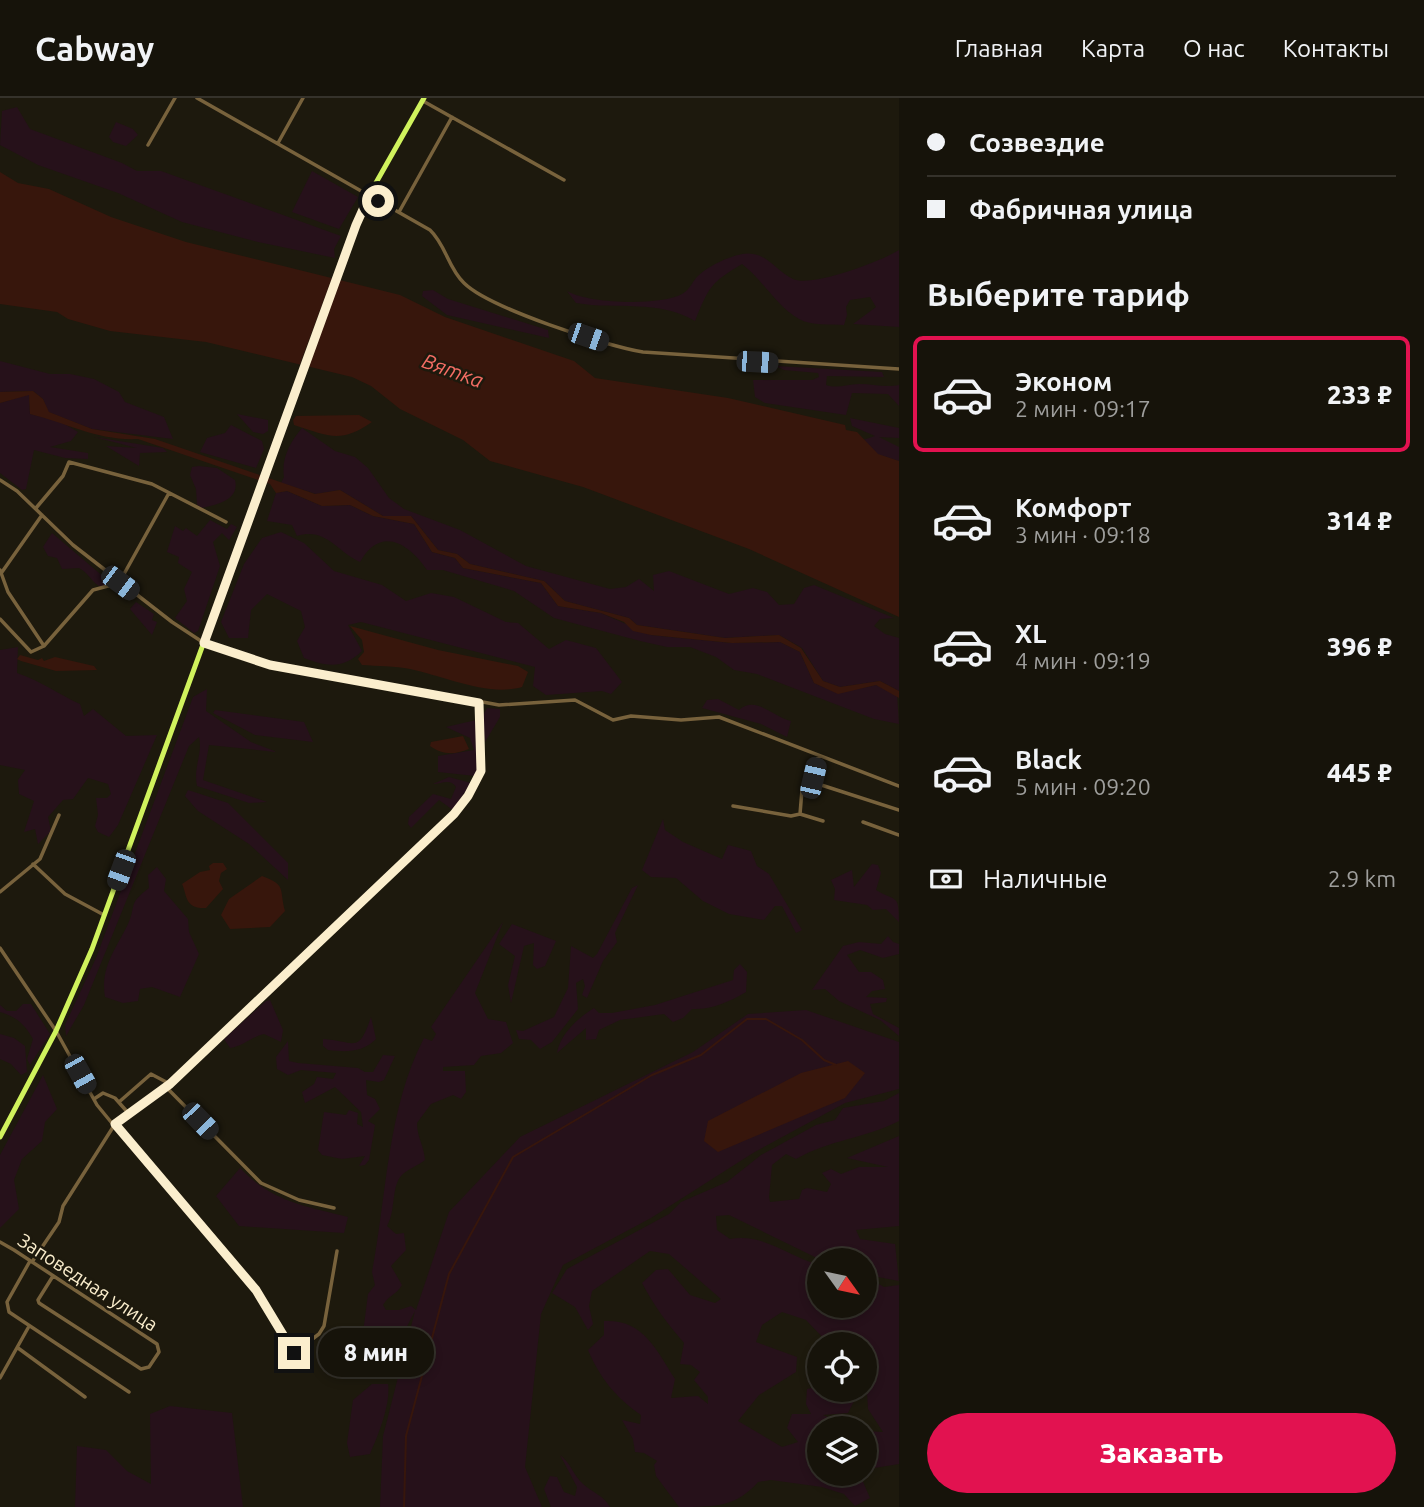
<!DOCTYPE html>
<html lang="ru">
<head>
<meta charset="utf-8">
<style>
  body { margin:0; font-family:Ubuntu,sans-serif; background:#232018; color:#f1f3f6; height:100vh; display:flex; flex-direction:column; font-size:26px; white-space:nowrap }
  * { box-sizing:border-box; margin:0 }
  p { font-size:23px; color:#9e9e9c }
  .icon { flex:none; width:38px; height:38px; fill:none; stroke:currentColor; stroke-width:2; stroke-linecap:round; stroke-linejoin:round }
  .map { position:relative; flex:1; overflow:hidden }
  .side { display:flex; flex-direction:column; background:#16130a; width:525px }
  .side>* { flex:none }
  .hud { display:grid; align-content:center; height:154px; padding:0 28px; background:#16130a }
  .needle { width:46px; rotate:123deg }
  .controls { position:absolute; left:807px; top:1150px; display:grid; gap:14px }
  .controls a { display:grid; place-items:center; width:70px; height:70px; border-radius:50%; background:#16130a; box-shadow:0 4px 10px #0003,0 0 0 2px #35322b; font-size:35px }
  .end { position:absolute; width:32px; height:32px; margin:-16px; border:9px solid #fbeecd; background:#111; box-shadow:0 0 0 4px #111 }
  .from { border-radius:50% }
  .bubble { position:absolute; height:49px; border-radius:24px; background:#16130a; box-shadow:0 4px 10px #0003,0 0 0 2px #35322b; font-size:23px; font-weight:800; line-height:49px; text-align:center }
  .car { position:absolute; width:21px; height:42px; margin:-21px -10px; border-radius:9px; box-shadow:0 0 5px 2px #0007; background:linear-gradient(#222 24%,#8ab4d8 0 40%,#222 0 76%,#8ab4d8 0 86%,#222 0) }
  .hud b { display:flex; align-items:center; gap:24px; height:66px; font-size:26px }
  .hud b+b { border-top:2px solid #35322b }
  .hud i { width:18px; height:18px; background:#f1f3f6 }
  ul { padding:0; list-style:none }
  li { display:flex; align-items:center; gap:21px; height:116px; margin:0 14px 10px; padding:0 14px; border:4px solid transparent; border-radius:10px }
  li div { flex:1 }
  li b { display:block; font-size:26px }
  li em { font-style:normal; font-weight:800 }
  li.on { border-color:#e21250 }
  li>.icon { width:63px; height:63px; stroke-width:1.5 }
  h2 { padding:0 28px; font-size:32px; line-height:84px }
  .pay { display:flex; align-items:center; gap:18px; height:77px; padding:0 28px; font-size:26px }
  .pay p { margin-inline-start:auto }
  .cta { display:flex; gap:14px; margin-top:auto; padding:14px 28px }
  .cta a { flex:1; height:80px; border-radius:42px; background:#e21250; color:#fff; font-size:28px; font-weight:800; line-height:80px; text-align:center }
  header { display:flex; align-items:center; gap:42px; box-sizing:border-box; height:98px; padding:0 35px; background:#16130a; border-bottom:2px solid #35322b }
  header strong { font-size:33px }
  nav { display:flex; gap:38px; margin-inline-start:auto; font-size:24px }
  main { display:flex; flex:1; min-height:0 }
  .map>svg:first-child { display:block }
</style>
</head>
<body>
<header>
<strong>Cabway</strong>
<nav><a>Главная</a><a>Карта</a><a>О нас</a><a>Контакты</a></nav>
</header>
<main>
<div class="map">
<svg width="899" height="1409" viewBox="0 0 899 1409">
  <rect width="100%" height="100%" fill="#1d190d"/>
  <path fill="#26111a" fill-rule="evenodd" d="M17,9L30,31L122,65L137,73H161L341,138L334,151L335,160L258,144L182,124L118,95L38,67L0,47L2,13Z
    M116,24L133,31L138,37L126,48L113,44L109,39Z
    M312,73L358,99L339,131L292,114Z
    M899,152V229L853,226L876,209L870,199L850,202L846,209L847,217L844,227C831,226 811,228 799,221C776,208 763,182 742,166C710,185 709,189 695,223C658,201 617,212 576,205L567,193C589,206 660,208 682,196C691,191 692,183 699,177C710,167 728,159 742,156C766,152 774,172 793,181C811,190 882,163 899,152Z
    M433,192L448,201L548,232L549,240L447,217L422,198L423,193Z
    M0,263L50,276H70L94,281L119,294L125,304L164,319L173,341L92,331L48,314L43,301L33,293L0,294Z
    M776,268L882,274L884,279L827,278L826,287C837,291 848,286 859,286C873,286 885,290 899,287V308L888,296L852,295L846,317L765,305L755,299L753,282H812L819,279L818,275L784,272Z
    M29,296L30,316L60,323L78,334L71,343L50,349L88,355V361L65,360L34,352L26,391L22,392L0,375V305Z
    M237,316L268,322V333L263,336L253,334Z
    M850,320L899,330V340L879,339L899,349V363L877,356L860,343L875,338L852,328Z
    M231,327L262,343L264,351L256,370L200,354L207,340L225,335Z
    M302,330L335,353L355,359L368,370L389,400L404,411L460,432L526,468L610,491L626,489L639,481L654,493L653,477L669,473L729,496L753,490L767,494L779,507L794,506L804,490L814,487L894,520L880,521L874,528L885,536L899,540V593L880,583L840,589L823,583L802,550L779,537L725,540L637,527L629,520L565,503L544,483L470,466L457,456L438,452L411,418H383L340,392L316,396L281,385L284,379C281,361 290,344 302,330Z
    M94,339L163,350L167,354L140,355L139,368L106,348L137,350Z
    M199,368L217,370L235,382C240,402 216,407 201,410L197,406L196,391L190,377L192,369Z
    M287,393L322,408L350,407L373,418L414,426L432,454L455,460L463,470L541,485L558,508L601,515L651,537L732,545L780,544L800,554L814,585L838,595L876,587L897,596L899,626L874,621L757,576L734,572L716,559L690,549H667L640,543L554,520L514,493L443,472H427C408,444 380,428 360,464C337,454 326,429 297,438L292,427L267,423L276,395Z
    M210,422L227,431L231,426L237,429L229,442L222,435L213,444L220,468L198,533L194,535L175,520L187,503L184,491L192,474L178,465L179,459L167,454L175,428L183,433L186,430L197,438Z
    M281,434L304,445L334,473L382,487L406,503L431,495L454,499L506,524L518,525L549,551L566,542L596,550L622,584L611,596L602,593L546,597L533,588L535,569L361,524L348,527L362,553C343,571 328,569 304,560L297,543L305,529L301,513L267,496L251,512L248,540H229L221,524L244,466L262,440Z
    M52,435L112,486C94,495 93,477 79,470L62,471L57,460L48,458L43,449Z
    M136,504L154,516L152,522L157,524L152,537L130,511Z
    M18,549L17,575C41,583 58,596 80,606L84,618L93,611L126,638L157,637L118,727L109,739L98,734L95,728L98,717L96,700H107L111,696L108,686L88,680L73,701L63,702L48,719L51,733L38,746L35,731L24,734L34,703L19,696L18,682L25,672L0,667V552Z
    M207,591L206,613L251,644L277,654L209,647L203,682L267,704L249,705L197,688C193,669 203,656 199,639L189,648L84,907L66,938L65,927L96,860L193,599Z
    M718,601L739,612C756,597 773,619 791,623L787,639L761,626L702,610L707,602Z
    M487,610L500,611V619L485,644L482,619Z
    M215,612L304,624L313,644L255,637L213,615Z
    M476,622L479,667L475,678L438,674V658L474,652L470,640L446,629Z
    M449,679L471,685L453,712L439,702L411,730L408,726L409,719L433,696L451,701L456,689C450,680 442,686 433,686Z
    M188,692L228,705L288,765V782L249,746L198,713L185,698Z
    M663,721L665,732L683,744L722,761L728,747L751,753L757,768L769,776L802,832L796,835L782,808H775L764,822L729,816L703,803L676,780L651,779L642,772Z
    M872,766L878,767L881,775L876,792C896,804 899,795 899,824L886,811L873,812L867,807L834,802L835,791L831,782L852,772L854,789Z
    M157,769L166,781L164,793L188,821L189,834L199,856L180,899L152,889L140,891L138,903L123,905L105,899C100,869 116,851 128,826C137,806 127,807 149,790L148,777Z
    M638,787L615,835L617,844L603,863L587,900L582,897L585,888L583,881L576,885L578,911L552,944L540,951L531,942L519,941L516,932L523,933L554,919L568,890L571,848L593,860L597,856L632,790Z
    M503,824L475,895L488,921L506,924L513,945L501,955L481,958L474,967L443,969V973H465L466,994L461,1001L453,997L431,1006L417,1025C417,1039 424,1048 425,1062C418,1068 407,1071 401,1078C391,1090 396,1113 387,1128L396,1136L404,1135L406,1152L391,1168L402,1187C397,1196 388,1198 383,1207L386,1212H399L411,1208L416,1212L449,1114L520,1039L693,954L748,916L806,912L899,944V991L845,1005L753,1055L651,1120L563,1167L541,1216L525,1369L542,1409H380L383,1338L415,1213L400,1242L395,1268L391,1275C376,1277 369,1269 360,1258L368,1196L375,1187L372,1174C387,1096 387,1011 424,940L432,943L436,936L431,929Z
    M512,826L556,843L545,868L537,871L533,867L534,845L524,848L511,905L508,887L515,858L499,846Z
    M888,838L893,844L899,846V856L883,860L860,852L847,857L859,874H871L883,882L885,891L872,893L866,899L887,900L886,904L870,906L873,916L899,930V938L880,922L839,903L825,891L812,892L843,848L859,844L881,846Z
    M740,866L747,874L746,894C729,904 711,912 692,911L683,920L673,924L664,916L620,922L599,932L596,941L586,942V930L557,955C560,936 578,920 594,910L599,915H612L655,907L733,882L734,872Z
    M270,902L283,932L281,944L264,936C251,939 244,948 230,950L224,941L266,903Z
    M23,906H31L50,936L30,967L27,961L33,941C24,925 16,919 0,914V907L7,913H16Z
    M371,919L376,941C362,955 346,954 328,952L323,948V941C356,943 358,957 371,919Z
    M0,936L14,940L25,948L27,974L21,977L11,966L0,961Z
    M288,943L289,963L298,965L358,970L365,974H373L383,957L395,958L384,982L379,984L366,982L367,997L375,1001L380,1011L368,1023L375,1027L369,1062L365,1067L359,1068L365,1058L342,1061L322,1057L318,1052L324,1014L346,1017L349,1012L358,1015L357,1026L363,1029L361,1014L335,989L305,1005L302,994L314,986L317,979L333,981L336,975L301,972L288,977L277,971L276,959Z
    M43,977L57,1011L45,1024L42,1043L22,1061L14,1082L19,1111L0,1130V1057Z
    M899,995V1023C866,1040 829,1042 796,1061L786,1056L772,1067L769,1099L770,1104L799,1101L802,1092L807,1090L827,1094L831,1086L822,1075L831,1071L841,1076L859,1069H888L847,1060L899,1038V1128L856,1132L860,1141L895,1146L899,1183L878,1179L872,1182L884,1189L899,1187V1366L868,1371L865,1375V1333L883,1334L868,1311L864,1246H829L806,1222L782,1214L762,1227L756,1244L797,1259L796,1274L759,1297L738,1323L782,1349L798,1344L787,1330L792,1316H811L806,1306L807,1291L819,1288V1292L848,1293L855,1301L848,1315L823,1317L854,1330H819V1376H864L861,1379L870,1400L855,1408L844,1396L822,1389L771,1382L758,1384C736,1409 715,1409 679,1409L656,1378L654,1367L657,1363L644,1355L635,1354L633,1341L622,1322L640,1326L641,1317C616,1300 600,1280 588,1252L604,1237V1223C643,1221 656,1251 675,1281L671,1300L698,1298L708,1306V1299L694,1282L700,1274L691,1267L680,1266L684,1245C667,1225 654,1208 642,1185L656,1172L668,1171L690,1197L715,1205L721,1201L669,1156L650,1153L592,1193L589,1208L593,1226L588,1232L575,1209L552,1195L567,1171L669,1116L681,1104L727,1084L761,1057L816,1027L835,1022L843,1010L884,1003ZM729,1117L821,1162H864V1208H819V1167C788,1158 763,1135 730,1141L717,1132L716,1118Z
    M240,1070C272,1104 305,1108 348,1119L344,1135L239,1128L216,1098Z
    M372,1286H388C391,1306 378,1338 370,1356L350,1359L347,1345L353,1302Z
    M170,1308L232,1315L243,1409H75L77,1348L106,1352L127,1373L151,1386L150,1316Z
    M560,1357C571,1365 573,1377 583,1386C593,1395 603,1397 610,1409H551L544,1391L550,1378L557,1379L564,1394L575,1398L577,1389Z"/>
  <path fill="#37160c" d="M0,74L18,85L49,91L111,119L186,144L400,197L445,219L574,263L595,280L728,300L845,327L846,332L857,334L878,356L899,363V519L749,451L583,389L490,363L463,342L400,311L371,288L352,279L206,244L110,233L68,221L57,214L0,206Z
    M33,293L43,301L49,314L92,331L155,341L315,396L340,392L383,418H411L438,452L457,456L470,466L544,483L565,503L629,520L637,527L725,540L779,537L801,550L823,583L840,589L880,583L899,593V600L876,587L838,596L814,585L800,554L780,544L732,545L651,537L633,533L624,524L601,515L558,508L541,485L463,470L455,460L432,454L414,426L373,418L350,407L322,408L287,393L276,395L270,386L138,341C98,343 67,325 30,316L29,297L0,305V294Z
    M359,317L372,324C340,346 329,338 294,327L293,322L296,318Z
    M350,528L438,552L518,568L528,574L522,589C488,599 444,578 410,571C395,568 377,568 362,567L358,561L364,554L362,542Z
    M20,557L38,562L42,560L44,563L55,559L94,568L97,572L56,573L21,563L17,561Z
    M463,638L469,651C454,657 443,657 430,648L431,644Z
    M213,765H223L227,771L221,775L219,783L223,791L206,810C184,811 187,796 182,786L200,774L210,772L209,768Z
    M262,778C287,787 279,791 285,813L270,829L230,831L221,817L229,801Z
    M848,963L865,975L845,1000L718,1054L704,1043L708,1023L801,975Z"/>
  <path fill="#1d190d" d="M333,177L341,180L308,271L299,269Z"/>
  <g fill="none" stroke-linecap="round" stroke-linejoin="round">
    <path stroke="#37160c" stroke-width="2" d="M404,1409L406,1338L449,1176L513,1059L652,977L701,957L747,921H766L802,942L824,962L836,967"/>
    <path stroke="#78623c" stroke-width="3.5" d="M197,0L430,132C446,147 448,170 464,185C489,210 606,248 643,254L899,271
      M423,3L564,82
      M278,45L303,0
      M148,47L175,0
      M399,114L452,19
      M0,382L17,393L73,447L172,524L204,545L244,560L499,607L575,602L613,622L631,618L681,622L719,619L899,688
      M36,410L63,378L69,364L152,386L226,424
      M0,472L8,494L44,548
      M2,474L42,417
      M0,521L31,554L44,548L93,492L119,485L169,395
      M812,684L899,712
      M733,708L791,718L800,716L823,723
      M800,716L802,692L812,684L818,657
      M863,724L899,737
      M33,766L65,796L104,817
      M0,794L40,761L59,717
      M0,850L56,933L97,1007L148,1069L182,1102L233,1168L256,1193L281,1237L306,1271
      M166,989L261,1085L299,1102L334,1110
      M94,1001L103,995L115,1000L130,1017
      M119,1004L151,976L170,986
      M115,1026L166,989L346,822L457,713L481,673L479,605
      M0,1144L14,1152L157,1246L159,1254L149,1269L141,1271L39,1205L38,1202L53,1178
      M30,1163L7,1204L9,1214L129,1294
      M32,1164L59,1124L63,1108L115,1026
      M18,1250L85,1299
      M294,1255L319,1236L324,1228L337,1153
      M0,1280L28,1230"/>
    <path stroke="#d0f25d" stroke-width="5" d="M0,1039L56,933L92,851L356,127L373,90L424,0"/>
  </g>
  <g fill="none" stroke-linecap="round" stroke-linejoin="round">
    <path stroke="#fbeecd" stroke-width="9" d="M294,1255L256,1192L115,1026L170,986L454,716L468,698L481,673L479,605L270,567L204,545L356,127L369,98L378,103"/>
  </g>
  <g text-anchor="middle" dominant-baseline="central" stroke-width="5" stroke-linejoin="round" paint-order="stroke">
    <g font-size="19" fill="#fbeecd" stroke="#1d190d">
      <text transform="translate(88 1184) rotate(33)">Заповедная улица</text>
    </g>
    <g font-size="21" font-style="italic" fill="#f36d64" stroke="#1d190d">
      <text transform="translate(453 272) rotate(20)">Вятка</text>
    </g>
  </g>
</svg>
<div class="controls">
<a><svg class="needle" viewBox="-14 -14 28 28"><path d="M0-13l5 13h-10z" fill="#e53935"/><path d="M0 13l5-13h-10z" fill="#9e9e9c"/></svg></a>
<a><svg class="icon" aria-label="locate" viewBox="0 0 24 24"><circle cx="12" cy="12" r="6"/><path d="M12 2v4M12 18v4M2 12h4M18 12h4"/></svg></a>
<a><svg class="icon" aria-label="layers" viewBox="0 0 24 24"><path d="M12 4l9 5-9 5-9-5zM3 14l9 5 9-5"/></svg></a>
</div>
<i class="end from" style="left:378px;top:103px"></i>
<i class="end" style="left:294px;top:1255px"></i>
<div class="bubble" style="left:318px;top:1230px;width:116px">8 мин</div>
<i class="car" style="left:588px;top:239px;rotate:109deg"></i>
<i class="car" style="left:757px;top:264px;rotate:93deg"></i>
<i class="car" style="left:120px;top:485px;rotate:127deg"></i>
<i class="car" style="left:813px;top:680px;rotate:13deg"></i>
<i class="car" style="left:121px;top:772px;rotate:200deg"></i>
<i class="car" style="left:80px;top:976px;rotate:151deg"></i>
<i class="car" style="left:200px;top:1023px;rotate:136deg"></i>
</div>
<section class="side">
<div class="hud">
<b><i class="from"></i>Созвездие</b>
<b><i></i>Фабричная улица</b>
</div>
<h2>Выберите тариф</h2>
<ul>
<li class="on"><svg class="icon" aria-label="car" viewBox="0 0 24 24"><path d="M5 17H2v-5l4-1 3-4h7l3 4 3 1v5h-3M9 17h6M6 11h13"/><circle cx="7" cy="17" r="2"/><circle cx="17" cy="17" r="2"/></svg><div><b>Эконом</b><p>2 мин · 09:17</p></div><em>233 ₽</em></li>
<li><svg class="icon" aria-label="car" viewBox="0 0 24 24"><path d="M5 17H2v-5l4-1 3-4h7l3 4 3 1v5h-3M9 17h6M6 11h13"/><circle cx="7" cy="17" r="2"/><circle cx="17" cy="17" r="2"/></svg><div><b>Комфорт</b><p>3 мин · 09:18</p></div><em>314 ₽</em></li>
<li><svg class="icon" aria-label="car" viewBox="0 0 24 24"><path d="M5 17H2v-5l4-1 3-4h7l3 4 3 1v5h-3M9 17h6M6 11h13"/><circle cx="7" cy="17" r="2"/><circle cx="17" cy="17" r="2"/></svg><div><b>XL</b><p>4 мин · 09:19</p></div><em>396 ₽</em></li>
<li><svg class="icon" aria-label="car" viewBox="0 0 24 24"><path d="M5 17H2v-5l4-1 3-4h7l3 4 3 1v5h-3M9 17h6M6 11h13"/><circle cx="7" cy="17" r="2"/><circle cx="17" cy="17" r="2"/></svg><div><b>Black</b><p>5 мин · 09:20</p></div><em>445 ₽</em></li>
</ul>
<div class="pay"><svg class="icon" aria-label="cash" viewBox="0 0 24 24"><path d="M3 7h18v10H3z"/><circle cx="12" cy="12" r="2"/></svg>Наличные<p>2.9 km</p></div>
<div class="cta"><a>Заказать</a></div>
</section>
</main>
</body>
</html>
